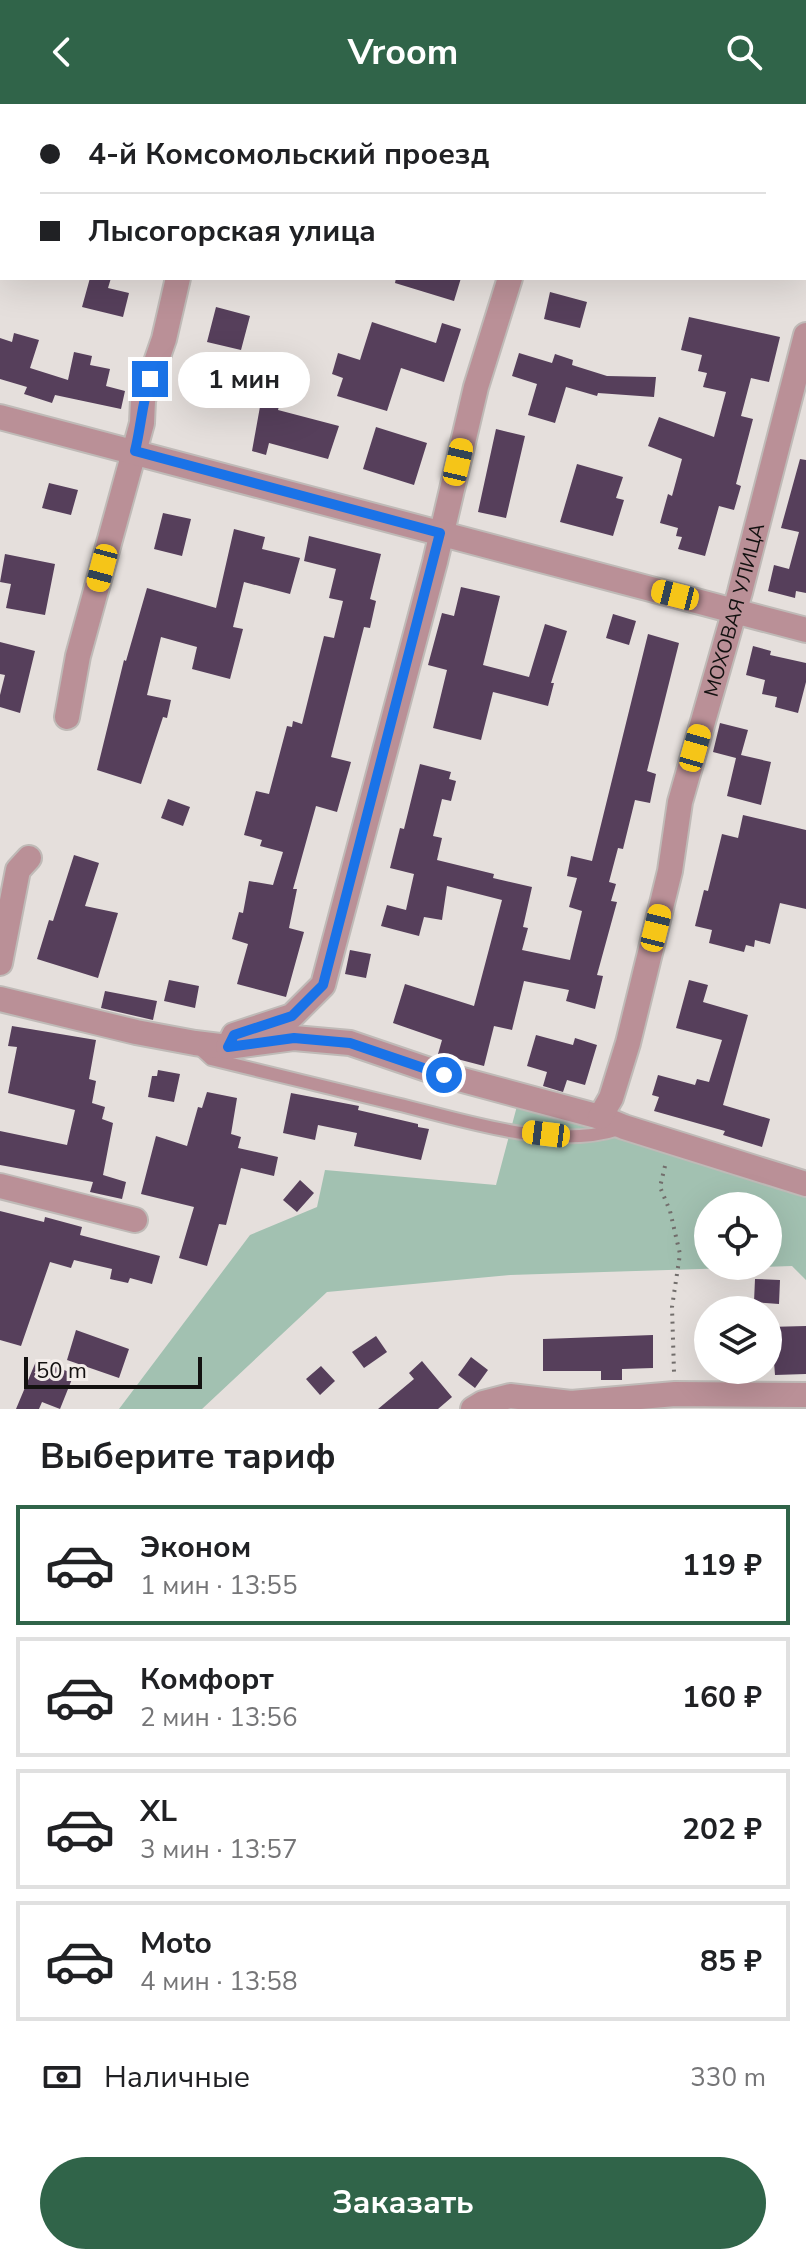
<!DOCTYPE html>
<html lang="ru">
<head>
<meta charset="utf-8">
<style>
  body { margin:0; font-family:"Nunito Sans",sans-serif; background:#f2f2f2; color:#202124; height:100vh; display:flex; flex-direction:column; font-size:30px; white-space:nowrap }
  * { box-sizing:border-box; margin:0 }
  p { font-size:26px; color:#757577 }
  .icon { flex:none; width:44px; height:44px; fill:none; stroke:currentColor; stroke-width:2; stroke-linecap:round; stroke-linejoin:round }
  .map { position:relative; height:1305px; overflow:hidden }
  .sheet { display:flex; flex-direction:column; background:#fff; flex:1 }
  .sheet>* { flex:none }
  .banner { position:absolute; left:0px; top:0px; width:806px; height:176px; box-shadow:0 8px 32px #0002; display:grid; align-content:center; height:176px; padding:0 40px; background:#fff }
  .buttons { position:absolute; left:694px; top:1088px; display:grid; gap:16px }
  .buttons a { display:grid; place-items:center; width:88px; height:88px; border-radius:50%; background:#fff; box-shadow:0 8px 32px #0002; font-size:40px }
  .scale { position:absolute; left:24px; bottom:20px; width:178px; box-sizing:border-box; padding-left:8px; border:4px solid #131110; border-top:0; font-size:22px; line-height:28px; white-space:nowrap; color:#131110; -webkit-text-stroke:6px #f2ece9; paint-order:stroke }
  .end { position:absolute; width:36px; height:36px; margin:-18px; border:10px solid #1a73e8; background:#fff; box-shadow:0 0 0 4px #fff }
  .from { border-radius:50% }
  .bubble { position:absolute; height:56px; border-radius:28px; background:#fff; box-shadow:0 8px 32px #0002; font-size:26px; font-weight:700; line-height:56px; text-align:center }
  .car { position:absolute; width:24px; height:48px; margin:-24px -12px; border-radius:10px; box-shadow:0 0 6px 2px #0007; background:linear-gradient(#f5c518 24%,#345 0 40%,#f5c518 0 76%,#345 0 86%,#f5c518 0) }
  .banner b { display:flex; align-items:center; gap:28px; height:76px; font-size:30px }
  .banner b+b { border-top:2px solid #e0e0e0 }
  .banner i { width:20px; height:20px; background:#202124 }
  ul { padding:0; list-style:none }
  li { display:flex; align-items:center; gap:24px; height:120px; margin:0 16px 12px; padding:0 24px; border:4px solid #e0e0e0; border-radius:0px }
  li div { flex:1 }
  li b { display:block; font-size:30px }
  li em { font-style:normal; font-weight:700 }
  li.selected { border-color:#306449 }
  li>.icon { width:72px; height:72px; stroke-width:1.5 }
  h2 { padding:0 40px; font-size:36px; line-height:96px }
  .pay { display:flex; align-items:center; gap:20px; height:88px; padding:0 40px; font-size:30px }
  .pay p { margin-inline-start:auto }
  .button { display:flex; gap:16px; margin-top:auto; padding:16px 40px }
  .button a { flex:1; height:92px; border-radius:48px; background:#306449; color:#fff; font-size:32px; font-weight:700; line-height:92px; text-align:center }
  header { display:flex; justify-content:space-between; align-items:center; height:104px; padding:0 40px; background:#306449; color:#fff; font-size:36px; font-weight:700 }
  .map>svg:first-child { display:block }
</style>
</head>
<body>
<header><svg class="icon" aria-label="back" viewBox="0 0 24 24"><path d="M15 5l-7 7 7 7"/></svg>Vroom<svg class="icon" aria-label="search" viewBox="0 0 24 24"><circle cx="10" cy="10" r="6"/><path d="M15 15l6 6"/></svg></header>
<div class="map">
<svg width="806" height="1305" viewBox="0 0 806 1305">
  <rect width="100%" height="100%" fill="#e5dfdc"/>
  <path fill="#a2c1b1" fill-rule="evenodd" d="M517,1002L621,1029L806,1092V1176L792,1162L510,1171L327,1188L202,1305H119L250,1131L317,1103L325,1066L496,1081ZM708,1102H768V1162H708Z"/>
  <path fill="#563f5b" d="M90,174H111L108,184L129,189L123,213L82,203Z
    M396,174H461L454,197L395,179Z
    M550,188L587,198L580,224L544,215Z
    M216,203L250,212L241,246L207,238Z
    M689,213L780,233L769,278L751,274L741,312L753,315L736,380L741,382L734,406L719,402L705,452L678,445L682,433L676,432L678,424L660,419L668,390L672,392L682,355L648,342L659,313L714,333L726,288L703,283L707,269L698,267L702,251L681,246Z
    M372,218L436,239L442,219L461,225L444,278L401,264L387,307L337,292L343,274L332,270L338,249L360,256Z
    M14,229L39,236L30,264L68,276L74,248L92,252L90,261L110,265L106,282L125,287L121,305L55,291L52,299L24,290L27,283L0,275V234L12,238Z
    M519,249L552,259L555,250L573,256L572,261L607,272L656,273L654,293L598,289L597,292L566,283L555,319L528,311L537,280L512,272Z
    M240,265L264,272L262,278L284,284L278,306L339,322L328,355L269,339L266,351L252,347L261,297L234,289Z
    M376,323L427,339L414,381L363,365Z
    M496,325L525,332L506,414L478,408Z
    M800,355L806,356V489L796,487L795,494L768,487L774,461L789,465L799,428L781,424Z
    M577,360L623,373L616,394L624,396L613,432L560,418Z
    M49,379L78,386L71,411L42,404Z
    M163,409L191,415L182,452L154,445Z
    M234,425L265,433L262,445L300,454L290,490L244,478L233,523L243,525L230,575L192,565L197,543L161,533L147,591L171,596L167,614L163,613L141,680L97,666L124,556L126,557L147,484L216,504Z
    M309,432L381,450L370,495L376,497L370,524L364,523L331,653L351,658L337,708L316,702L293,785H297L289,824L304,828L286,893L237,880L248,840L232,835L239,808L243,809L249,777L273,781L283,748L260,742L262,736L244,731L256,687L269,690L287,622L292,623L293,617L302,620L324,532L334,534L343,497L329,494L336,465L304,457Z
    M5,450L55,460L45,511L6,504L11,480L0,478Z
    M461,483L500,492L483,561L529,573L545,520L567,527L551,579H554L548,602L493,588L481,636L433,624L447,566L428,561L442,509L454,512Z
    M613,510L636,517L629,541L606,534Z
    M648,530L679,539L647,667L656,670L650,699L635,696L623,745L618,744L609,778L616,780L611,797L617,798L597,871L603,872L595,905L566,897L569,886L524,877L512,926L494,922L484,962L438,950L442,936L393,919L405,880L474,902L502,796L447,782L442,816L424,813L419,832L381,822L387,801L406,806L414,770L390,764L400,724L404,725L420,660L451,668L449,675L456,677L451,697L442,695L433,732L442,734L437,756L494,770L493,774L532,783L523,823L528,824L522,846L570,856L582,807L569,803L577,774L567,772L571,752L592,757Z
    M0,538L35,547L20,609L0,603V591L5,571L0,570Z
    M753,542L771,547L770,551L806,559V578L798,609L775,603L777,593L762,590L765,576L746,571Z
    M720,619L748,626L741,651L771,658L761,701L727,692L736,654L713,648Z
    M168,695L190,703L183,722L161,714Z
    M743,711L806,726V805L780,799L770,840L755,836L754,843L746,841L744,848L709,839L712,826L695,822L704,786L708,787L722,730L738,734Z
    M74,751L99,759L85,802L118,809L98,874L37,855L49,816L53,817Z
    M350,846L371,850L366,874L345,870Z
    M169,876L199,882L195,904L164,897Z
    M689,876L708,881L703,898L748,911L723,1001L770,1015L762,1043L723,1031L725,1027L654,1007L659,993L652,991L658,971L695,981L697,975L709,978L722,936L676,924Z
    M105,887L157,897L153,916L101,904Z
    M12,922L96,936L89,975L96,977L92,999L105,1003L102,1015L113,1019L103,1071L126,1078L122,1095L90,1088L93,1078L0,1061V1027L67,1041L75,1006L8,989L17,943L8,942Z
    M536,931L573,941L575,934L597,941L585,981L567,976L563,988L543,982L547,968L527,962Z
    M158,966L180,970L174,998L148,993L152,972H157Z
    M207,988L237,994L231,1030L241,1033L238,1044L278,1053L274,1072L241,1064L226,1121L219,1120L207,1162L179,1154L194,1103L141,1090L156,1032L187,1042L198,1003L202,1004Z
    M291,989L359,1002L358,1006L418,1020V1023L429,1025L421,1056L354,1042L357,1029L318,1021L315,1036L283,1029Z
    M300,1076L314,1089L297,1108L283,1096Z
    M0,1107L44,1118L45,1113L82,1123L80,1131L160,1152L152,1180L130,1174L128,1179L110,1175L112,1165L74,1156L71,1164L50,1158L21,1242L0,1236Z
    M755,1175L780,1176L779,1200L754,1198Z
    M806,1222V1270L775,1271L774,1258H768V1223Z
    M76,1226L129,1245L119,1274L67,1256Z
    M653,1231V1264L622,1265V1276H601V1267H543V1235Z
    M376,1232L387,1248L364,1264L352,1248Z
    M471,1253L488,1266L475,1284L458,1271Z
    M37,1255L74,1270L60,1305L42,1298L39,1305H16Z
    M422,1257L452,1293L438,1305H378L414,1275L409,1269Z
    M321,1262L335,1277L320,1291L306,1275Z"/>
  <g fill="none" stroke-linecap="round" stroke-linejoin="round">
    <g stroke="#bfbab7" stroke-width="16">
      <path id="service" d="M197,942L211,955C273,970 334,985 396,1000C464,1016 551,1047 619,1025"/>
    </g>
    <g stroke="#bfbab7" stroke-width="28">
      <g id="minor">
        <path d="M217,2V0"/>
        <path d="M67,613L78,552L142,319L143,296L164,235L178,174"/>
        <path d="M0,859L18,766L29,754"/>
        <path d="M0,895L136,928L195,939L228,943L294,934L350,939L444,971L600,1013L624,1023L806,1080"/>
        <path d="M228,943L234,931L292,912L323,881L435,458L476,283L510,174"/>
        <path id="s1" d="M600,1013L611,994L628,939L670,767L680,698L740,488L806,231"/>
        <path d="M0,1082L135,1116"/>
        <path d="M473,1305L483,1299L510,1292L571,1299L675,1290L806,1291"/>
      </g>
    </g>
    <g stroke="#bfbab7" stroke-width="28">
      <path id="tertiary" d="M0,313L806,526"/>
    </g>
    <path stroke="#726e6c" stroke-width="4" stroke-dasharray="2 6" stroke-linecap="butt" d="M665,1062L660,1083L670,1107L680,1150L672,1203L674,1268"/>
    <use href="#service" stroke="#ba9097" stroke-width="12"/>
    <use href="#minor" stroke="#ba9097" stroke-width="24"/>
    <use href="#tertiary" stroke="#ba9097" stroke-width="24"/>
  </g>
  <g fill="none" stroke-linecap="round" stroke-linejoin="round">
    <path stroke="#1a73e8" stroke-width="10" d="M150,275C142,299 141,323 135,347L440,429L323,881L292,912L234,931L228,943L294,934L350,939L444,971"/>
  </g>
  <g text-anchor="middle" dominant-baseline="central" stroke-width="8" stroke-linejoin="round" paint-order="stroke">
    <g font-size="20" fill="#131110" stroke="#f2ece9">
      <text stroke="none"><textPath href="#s1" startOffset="526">МОХОВАЯ УЛИЦА</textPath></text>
    </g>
  </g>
</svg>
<div class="buttons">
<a><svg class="icon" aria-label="locate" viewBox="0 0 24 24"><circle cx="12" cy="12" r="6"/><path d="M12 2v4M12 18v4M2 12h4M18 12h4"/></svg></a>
<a><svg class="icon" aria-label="layers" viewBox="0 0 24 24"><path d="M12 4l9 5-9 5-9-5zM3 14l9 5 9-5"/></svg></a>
</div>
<div class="scale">50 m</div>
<i class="end from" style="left:444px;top:971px"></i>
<i class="end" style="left:150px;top:275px"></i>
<div class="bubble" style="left:178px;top:248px;width:132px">1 мин</div>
<i class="car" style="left:458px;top:358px;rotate:13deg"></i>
<i class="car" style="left:102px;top:464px;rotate:195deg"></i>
<i class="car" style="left:675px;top:491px;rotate:284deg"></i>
<i class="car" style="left:695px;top:644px;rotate:16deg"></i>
<i class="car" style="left:656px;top:824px;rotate:14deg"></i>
<i class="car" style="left:546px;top:1030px;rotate:277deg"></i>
<div class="banner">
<b><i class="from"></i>4-й Комсомольский проезд</b>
<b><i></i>Лысогорская улица</b>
</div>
</div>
<section class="sheet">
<h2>Выберите тариф</h2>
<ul>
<li class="selected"><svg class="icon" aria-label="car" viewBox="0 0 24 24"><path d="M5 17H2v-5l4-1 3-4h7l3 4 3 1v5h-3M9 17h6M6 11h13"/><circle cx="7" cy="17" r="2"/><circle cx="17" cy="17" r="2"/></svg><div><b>Эконом</b><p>1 мин · 13:55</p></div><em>119 ₽</em></li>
<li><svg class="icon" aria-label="car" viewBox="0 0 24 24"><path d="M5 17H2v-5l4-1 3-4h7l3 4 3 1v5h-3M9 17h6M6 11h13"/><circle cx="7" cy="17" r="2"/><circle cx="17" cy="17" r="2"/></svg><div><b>Комфорт</b><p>2 мин · 13:56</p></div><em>160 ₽</em></li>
<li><svg class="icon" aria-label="car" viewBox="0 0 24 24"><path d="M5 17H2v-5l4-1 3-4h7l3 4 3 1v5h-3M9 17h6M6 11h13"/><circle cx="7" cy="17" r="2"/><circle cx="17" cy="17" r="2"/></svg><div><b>XL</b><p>3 мин · 13:57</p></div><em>202 ₽</em></li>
<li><svg class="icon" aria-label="car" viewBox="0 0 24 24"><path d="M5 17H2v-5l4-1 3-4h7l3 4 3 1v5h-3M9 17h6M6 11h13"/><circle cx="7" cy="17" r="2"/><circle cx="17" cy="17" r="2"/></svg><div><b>Moto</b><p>4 мин · 13:58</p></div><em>85 ₽</em></li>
</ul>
<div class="pay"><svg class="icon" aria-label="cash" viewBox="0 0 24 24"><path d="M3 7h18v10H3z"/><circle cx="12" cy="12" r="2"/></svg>Наличные<p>330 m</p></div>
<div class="button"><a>Заказать</a></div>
</section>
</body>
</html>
